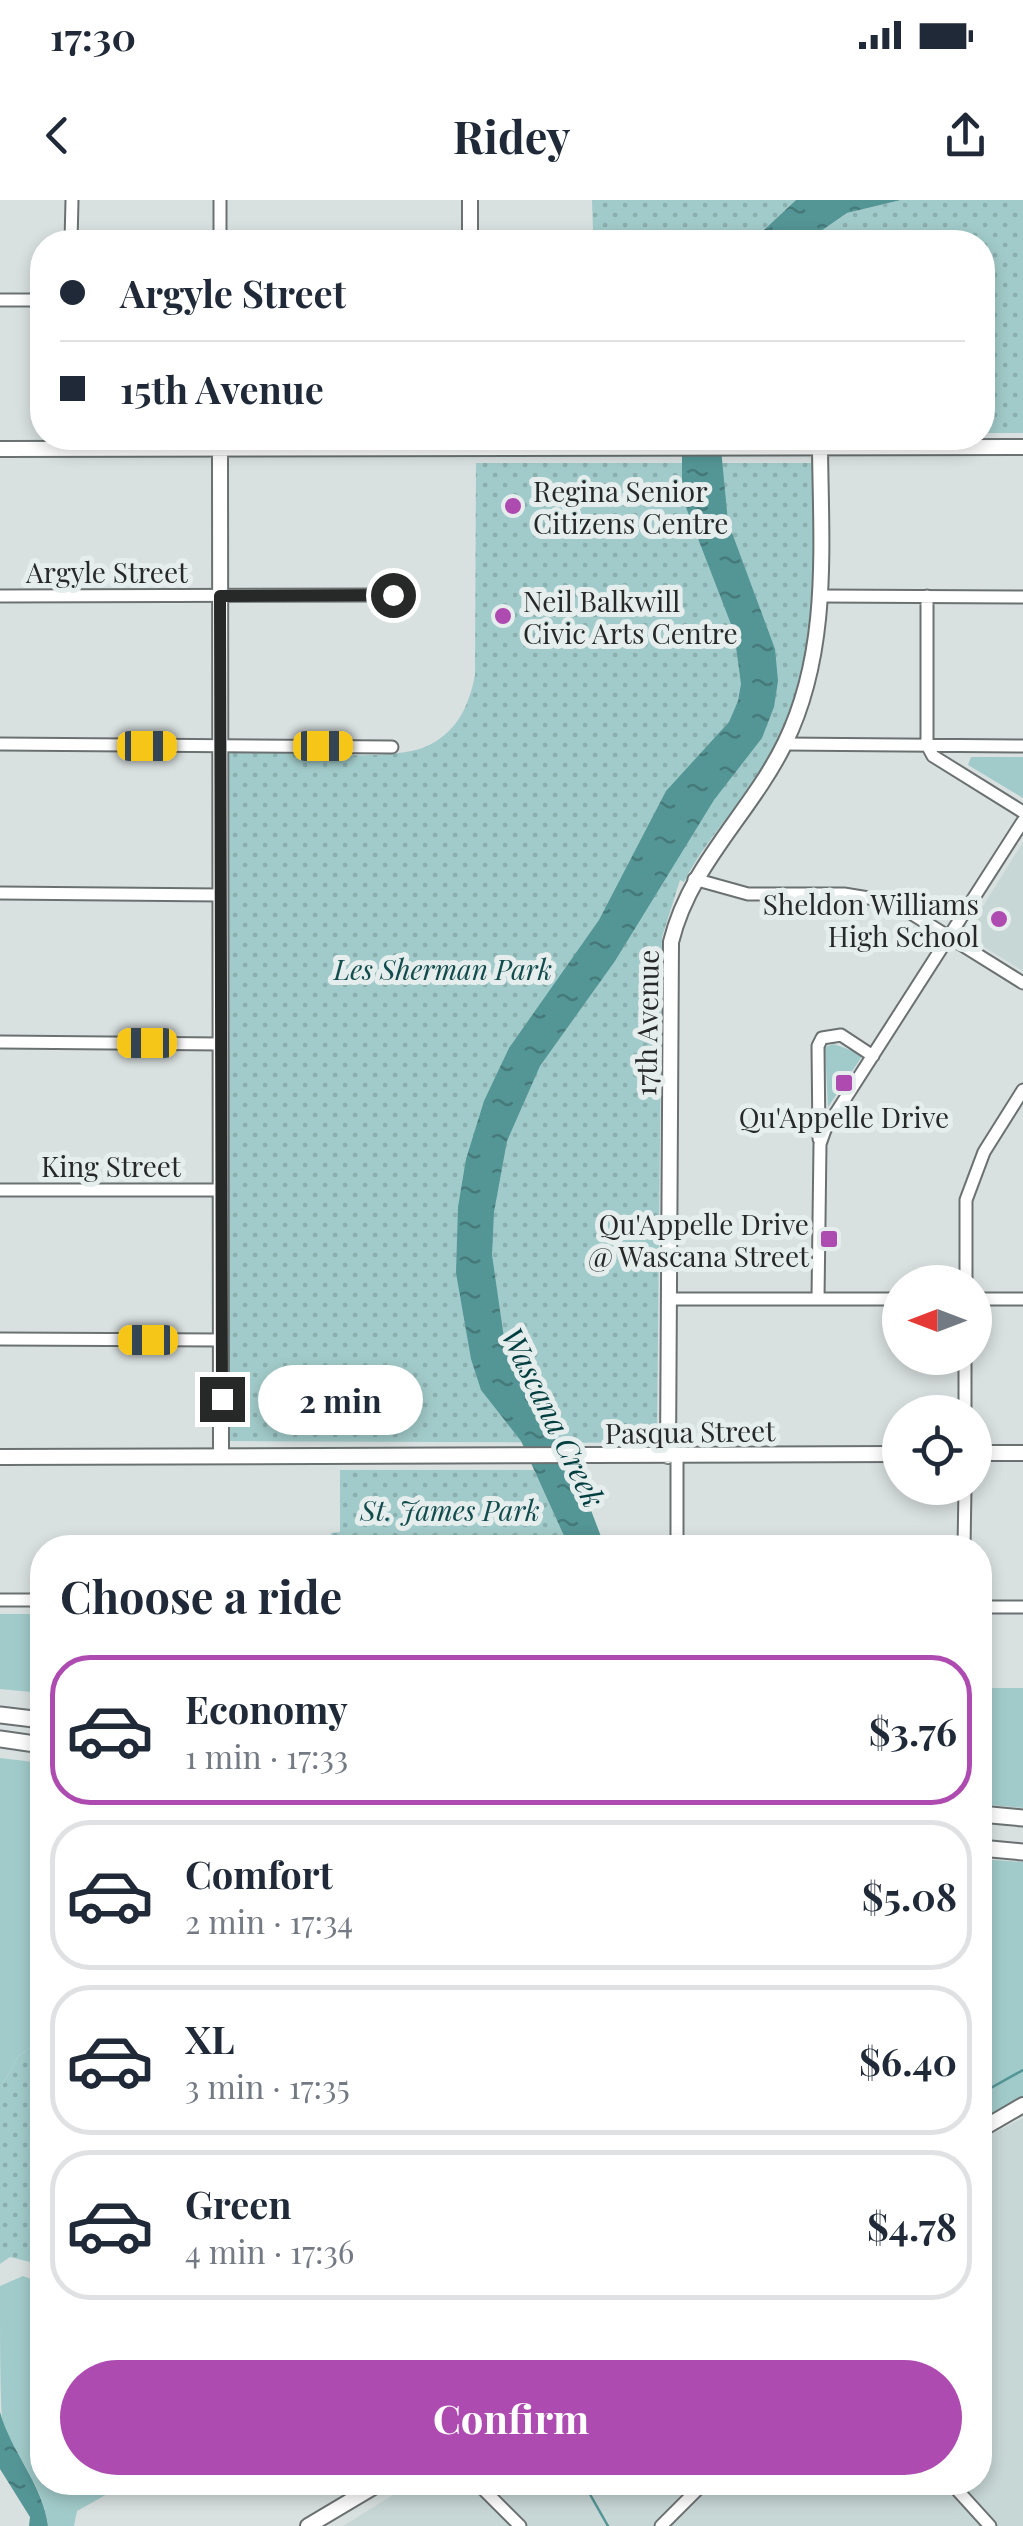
<!DOCTYPE html>
<html lang="en">
<head>
<meta charset="utf-8">
<style>
  body { margin:0; font-family:"Playfair Display",serif; background:#f2f2f3; color:#1f2937; height:100vh; display:flex; flex-direction:column; font-size:38px; white-space:nowrap }
  * { box-sizing:border-box; margin:0 }
  p { font-size:32px; color:#747a83 }
  .icon { flex:none; width:55px; height:55px; fill:none; stroke:currentColor; stroke-width:2; stroke-linecap:round; stroke-linejoin:round }
  .map { position:relative; flex:1; overflow:hidden }
  .details { position:absolute; left:30px; top:1335px; width:962px; height:960px; display:flex; flex-direction:column; background:#fff; border-radius:40px; box-shadow:0 5px 15px #0003 }
  .details>* { flex:none }
  .hud { position:absolute; left:30px; top:30px; width:965px; height:220px; border-radius:40px; box-shadow:0 5px 15px #0003; display:grid; align-content:center; height:220px; padding:0 30px; background:#fff }
  .needle { width:65px; rotate:270deg }
  .tools { position:absolute; left:882px; top:1065px; display:grid; gap:20px }
  .tools a { display:grid; place-items:center; width:110px; height:110px; border-radius:50%; background:#fff; box-shadow:0 5px 15px #0003; font-size:50px }
  .end { position:absolute; width:45px; height:45px; margin:-22px; border:12px solid #272929; background:#fff; box-shadow:0 0 0 5px #fff }
  .from { border-radius:50% }
  .bubble { position:absolute; height:70px; border-radius:35px; background:#fff; box-shadow:0 5px 15px #0003; font-size:32px; font-weight:700; line-height:70px; text-align:center }
  .car { position:absolute; width:30px; height:60px; margin:-30px -15px; border-radius:12px; box-shadow:0 0 8px 2px #0007; background:linear-gradient(#f5c518 24%,#345 0 40%,#f5c518 0 76%,#345 0 86%,#f5c518 0) }
  .hud b { display:flex; align-items:center; gap:35px; height:95px; font-size:38px }
  .hud b+b { border-top:2px solid #e0e1e3 }
  .hud i { width:25px; height:25px; background:#1f2937 }
  ul { padding:0; list-style:none }
  li { display:flex; align-items:center; gap:30px; height:150px; margin:0 20px 15px; padding:0 10px; border:5px solid #e0e1e3; border-radius:40px }
  li div { flex:1 }
  li b { display:block; font-size:38px }
  li em { font-style:normal; font-weight:700 }
  li.on { border-color:#ae4bb1 }
  li>.icon { width:90px; height:90px; stroke-width:1.5 }
  h2 { padding:0 30px; font-size:45px; line-height:120px }
  .primary-button { display:flex; gap:20px; margin-top:auto; padding:20px 30px }
  .primary-button a { flex:1; height:115px; border-radius:60px; background:#ae4bb1; color:#fff; font-size:40px; font-weight:700; line-height:115px; text-align:center }
  .status { display:flex; justify-content:space-between; align-items:center; height:70px; padding:0 50px; background:#fff; direction:ltr }
  .status svg { height:28px; fill:currentColor }
  header { display:flex; justify-content:space-between; align-items:center; height:130px; padding:0 30px; background:#fff; font-size:45px; font-weight:700 }
  .map>svg:first-child { display:block }
</style>
</head>
<body>
<div class="status"><b>17:30</b><svg viewBox="0 0 49 12"><path d="M0 12V9h3v3zM5 12V6h3v6zM10 12V3h3v9zM15 12V0h3v12zM26 1h20v11H26zM47 4h2v5h-2z"/></svg></div>
<header><svg class="icon" aria-label="back" viewBox="0 0 24 24"><path d="M15 5l-7 7 7 7"/></svg>Ridey<svg class="icon" aria-label="share" viewBox="0 0 24 24"><path d="M12 15V3M7 8l5-5 5 5M5 13v7h14v-7"/></svg></header>
<div class="map">
<svg width="1023" height="2326" viewBox="0 0 1023 2326">
  <defs>
    <pattern id="park-dots" width="8" height="8" patternUnits="userSpaceOnUse" patternTransform="scale(2.5)"><rect width="8" height="8" fill="#a1cbca"/><path d="M2 2h.1M6 6h.1" fill="none" stroke="#8baeae" stroke-width="1.8" stroke-linecap="round"/></pattern>
    <pattern id="water-ripples" width="26" height="14" patternUnits="userSpaceOnUse" patternTransform="scale(2.5)"><rect width="26" height="14" fill="#549595"/><path d="M2 4q2-2 4 0t4 0M15 11q2-2 4 0t4 0" fill="none" stroke="#467a7a"/></pattern>
  </defs>
  <rect width="100%" height="100%" fill="#d9e0e0"/>
  <path fill="#c7d7d6" d="M1023,642V771L965,735Z
    M1023,1918V2326H343L412,2283L980,2282V1940Z"/>
  <path fill="#a1cbca" d="M971,557H1023V598L968,565Z
    M834,844L861,854V858L828,907L825,847Z
    M0,1414H42V1493L0,1489Z
    M980,1488H1023V1608L980,1604Z
    M0,1558L42,1563V1841L19,1855L0,1889Z
    M980,1659L1023,1662V1899L980,1922Z
    M23,2076L42,2083V2282L127,2283L77,2311L74,2326H48C44,2287 14,2256 2,2219C0,2186 0,2122 0,2086Z"/>
  <path fill="url(#park-dots)" d="M592,0H796L751,42H604L593,32Z
    M901,0H1023V233H983L982,42H805L847,13Z
    M476,263H815C814,366 821,470 767,562C742,604 706,638 684,682L680,680L662,737L657,1243L227,1241L225,551C272,551 386,563 425,547C457,533 469,506 475,475Z
    M340,1270H534L569,1347H331V1333L340,1332Z
    M42,1841V2065L10,2057L0,2064V1889L19,1855Z"/>
  <path fill="url(#water-ripples)" d="M796,0H901L847,13L805,42H751Z
    M682,238H720L728,322L775,449L778,481L774,507L762,538L714,600L615,761L540,866L507,941L494,1012L492,1055L505,1145L530,1200L576,1271L605,1347H569L521,1241L481,1190L471,1159L456,1073L458,1007L466,959L484,901L509,848L599,720L666,591L729,522L738,501L741,484L734,432L682,297Z
    M0,2212C11,2252 43,2285 48,2326H29L30,2317L0,2269Z"/>
  <g fill="none" stroke-linecap="round" stroke-linejoin="round">
    <path stroke="#549595" stroke-width="2.5" d="M980,1894L1023,1870
      M583,2282L608,2326"/>
    <g stroke="#6b7171" stroke-width="15">
      <path id="minor" d="M220,0V42
        M71,42L72,0
        M0,100H42
        M0,396L393,395
        M820,396L1023,397
        M927,396V545L933,556L1023,612
        M0,544L392,547
        M785,544L1023,546
        M694,679L748,694H844L893,702L1023,783
        M0,693L221,695
        M0,842L221,844
        M819,939L818,846L822,838L841,835L873,856
        M0,990H221
        M966,1082V1000L984,952L1023,890
        M668,1099H900
        M818,1099L820,944L825,930L1023,621
        M975,1099H1023
        M0,1139L221,1140
        M965,1212V1158
        M677,1256V1348
        M964,1348L965,1288
        M0,1400H42
        M980,1407H1023
        M476,2282L520,2326
        M950,2282L990,2326
        M661,2326L705,2282"/>
    </g>
    <g stroke="#6b7171" stroke-width="18">
      <path id="tertiary" d="M470,0V42
        M0,249L1023,247
        M220,249L221,1256
        M975,1253H1023
        M668,1256L671,742C690,664 751,613 785,543C830,451 821,347 820,248
        M0,1257L900,1254
        M980,1930L1023,1905
        M308,2326L382,2282"/>
    </g>
    <g stroke="#6b7171" stroke-width="19">
      <path id="secondary" d="M0,1515L42,1520
        M0,1539L42,1545
        M980,1614L1023,1618
        M980,1648L1023,1652"/>
    </g>
    <use href="#minor" stroke="#fff" stroke-width="11"/>
    <use href="#tertiary" stroke="#fff" stroke-width="14"/>
    <use href="#secondary" stroke="#fff" stroke-width="15"/>
  </g>
  <g fill="none" stroke-linecap="round" stroke-linejoin="round">
    <path stroke="#272929" stroke-width="12" d="M222,1199L220,396L393,395"/>
  </g>
  <g fill="#ae4bb1" stroke="#e6eded" stroke-width="4">
    <circle cx="513" cy="306" r="10"/>
    <circle cx="503" cy="416" r="10"/>
    <circle cx="999" cy="719" r="10"/>
    <rect x="834" y="873" width="20" height="20" rx="5"/>
    <rect x="819" y="1029" width="20" height="20" rx="5"/>
  </g>
  <g text-anchor="middle" dominant-baseline="central" stroke-width="10" stroke-linejoin="round" paint-order="stroke">
    <g font-size="28" fill="#272929" stroke="#e6eded" text-anchor="start">
      <text x="533" y="290">Regina Senior<tspan x="533" dy="32">Citizens Centre</tspan></text>
      <text x="523" y="400">Neil Balkwill<tspan x="523" dy="32">Civic Arts Centre</tspan></text>
      <text x="979" y="703" text-anchor="end">Sheldon Williams<tspan x="979" dy="32">High School</tspan></text>
      <text x="844" y="916" text-anchor="middle">Qu'Appelle Drive</text>
      <text x="809" y="1023" text-anchor="end">Qu'Appelle Drive<tspan x="809" dy="32">@ Wascana Street</tspan></text>
    </g>
    <g font-size="28" fill="#272929" stroke="#e6eded">
      <text x="107" y="371">Argyle Street</text>
      <text transform="translate(646 823) rotate(-89)">17th Avenue</text>
      <text x="111" y="965">King Street</text>
      <text transform="translate(690 1231) rotate(-1)">Pasqua Street</text>
    </g>
    <g font-size="28" font-style="italic" fill="#124c4d" stroke="#e6eded">
      <text x="443" y="768">Les Sherman Park</text>
      <text x="450" y="1309">St. James Park</text>
    </g>
    <g font-size="30" font-style="italic" fill="#003e3f" stroke="#e6eded">
      <text transform="translate(554 1217) rotate(64)">Wascana Creek</text>
    </g>
  </g>
</svg>
<div class="tools">
<a><svg class="needle" viewBox="-14 -14 28 28"><path d="M0-13l5 13h-10z" fill="#e53935"/><path d="M0 13l5-13h-10z" fill="#747a83"/></svg></a>
<a><svg class="icon" aria-label="locate" viewBox="0 0 24 24"><circle cx="12" cy="12" r="6"/><path d="M12 2v4M12 18v4M2 12h4M18 12h4"/></svg></a>
</div>
<i class="end from" style="left:393px;top:395px"></i>
<i class="end" style="left:222px;top:1199px"></i>
<div class="bubble" style="left:258px;top:1165px;width:165px">2 min</div>
<i class="car" style="left:147px;top:546px;rotate:90deg"></i>
<i class="car" style="left:323px;top:546px;rotate:90deg"></i>
<i class="car" style="left:147px;top:843px;rotate:270deg"></i>
<i class="car" style="left:148px;top:1140px;rotate:270deg"></i>
<div class="hud">
<b><i class="from"></i>Argyle Street</b>
<b><i></i>15th Avenue</b>
</div>
<section class="details">
<h2>Choose a ride</h2>
<ul>
<li class="on"><svg class="icon" aria-label="car" viewBox="0 0 24 24"><path d="M5 17H2v-5l4-1 3-4h7l3 4 3 1v5h-3M9 17h6M6 11h13"/><circle cx="7" cy="17" r="2"/><circle cx="17" cy="17" r="2"/></svg><div><b>Economy</b><p>1 min · 17:33</p></div><em>$3.76</em></li>
<li><svg class="icon" aria-label="car" viewBox="0 0 24 24"><path d="M5 17H2v-5l4-1 3-4h7l3 4 3 1v5h-3M9 17h6M6 11h13"/><circle cx="7" cy="17" r="2"/><circle cx="17" cy="17" r="2"/></svg><div><b>Comfort</b><p>2 min · 17:34</p></div><em>$5.08</em></li>
<li><svg class="icon" aria-label="car" viewBox="0 0 24 24"><path d="M5 17H2v-5l4-1 3-4h7l3 4 3 1v5h-3M9 17h6M6 11h13"/><circle cx="7" cy="17" r="2"/><circle cx="17" cy="17" r="2"/></svg><div><b>XL</b><p>3 min · 17:35</p></div><em>$6.40</em></li>
<li><svg class="icon" aria-label="car" viewBox="0 0 24 24"><path d="M5 17H2v-5l4-1 3-4h7l3 4 3 1v5h-3M9 17h6M6 11h13"/><circle cx="7" cy="17" r="2"/><circle cx="17" cy="17" r="2"/></svg><div><b>Green</b><p>4 min · 17:36</p></div><em>$4.78</em></li>
</ul>
<div class="primary-button"><a>Confirm</a></div>
</section>
</div>
</body>
</html>
